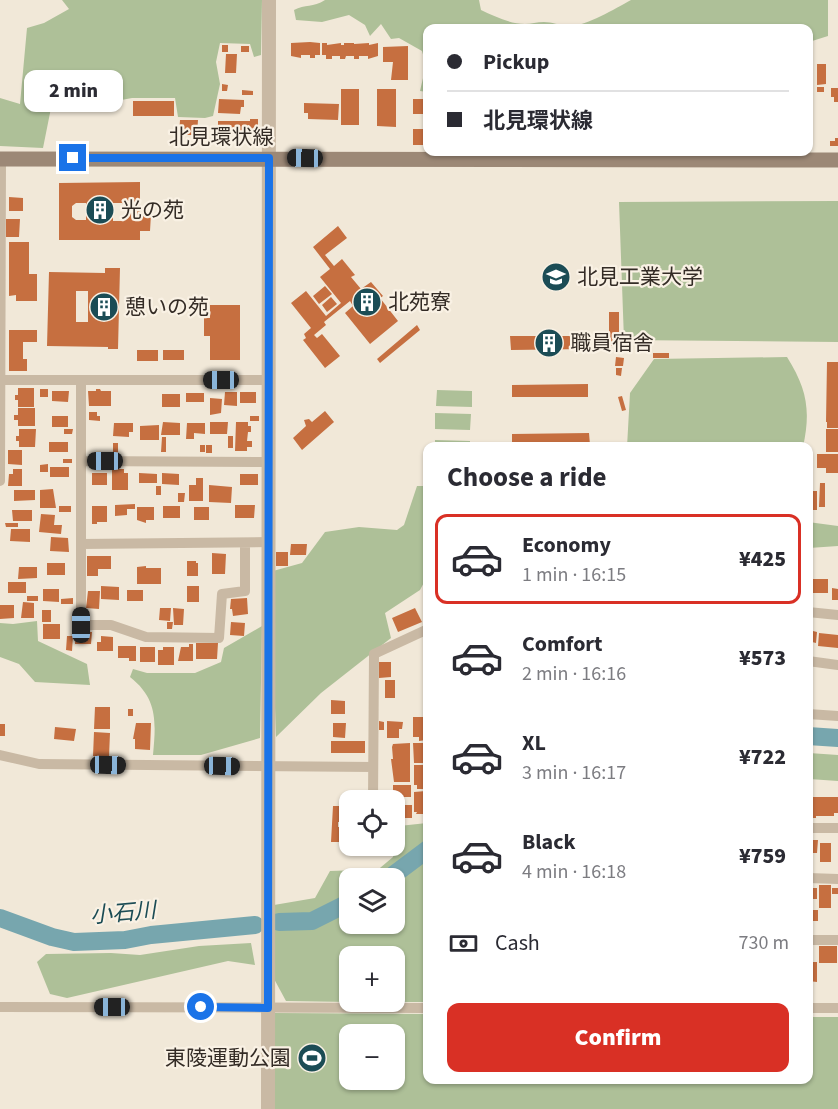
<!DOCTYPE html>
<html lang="en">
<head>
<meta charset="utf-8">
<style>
  body { margin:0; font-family:"Source Sans 3","Noto Sans JP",sans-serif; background:#f2f2f3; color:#2b2b33; height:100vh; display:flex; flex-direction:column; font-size:22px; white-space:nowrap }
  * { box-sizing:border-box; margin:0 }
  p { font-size:20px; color:#7c7c81 }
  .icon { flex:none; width:33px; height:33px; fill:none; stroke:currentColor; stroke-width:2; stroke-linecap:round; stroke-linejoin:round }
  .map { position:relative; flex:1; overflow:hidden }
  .side { position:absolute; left:423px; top:442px; width:390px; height:642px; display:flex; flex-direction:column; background:#fff; border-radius:12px; box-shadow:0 2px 4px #0004 }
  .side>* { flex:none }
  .hud { position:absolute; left:423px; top:24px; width:390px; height:132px; border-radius:12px; box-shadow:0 2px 4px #0004; display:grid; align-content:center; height:132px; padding:0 24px; background:#fff }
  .fabs { position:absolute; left:339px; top:790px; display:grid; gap:12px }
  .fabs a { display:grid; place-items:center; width:66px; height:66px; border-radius:12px; background:#fff; box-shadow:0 2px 4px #0004; font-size:30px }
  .end { position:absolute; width:27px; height:27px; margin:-14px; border:8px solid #1a73e8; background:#fff; box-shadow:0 0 0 3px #fff }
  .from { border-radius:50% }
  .bubble { position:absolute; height:42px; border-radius:12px; background:#fff; box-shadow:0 2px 4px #0004; font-size:20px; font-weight:800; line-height:42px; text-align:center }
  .car { position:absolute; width:18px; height:36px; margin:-18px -9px; border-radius:8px; box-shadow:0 0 4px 2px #0007; background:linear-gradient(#222 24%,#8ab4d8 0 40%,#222 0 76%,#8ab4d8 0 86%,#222 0) }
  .hud b { display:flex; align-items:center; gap:21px; height:57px; font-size:22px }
  .hud b+b { border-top:2px solid #e1e1e2 }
  .hud i { width:15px; height:15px; background:#2b2b33 }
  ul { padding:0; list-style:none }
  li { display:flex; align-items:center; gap:18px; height:90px; margin:0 12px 9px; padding:0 12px; border:3px solid transparent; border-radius:12px }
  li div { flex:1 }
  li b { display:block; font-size:22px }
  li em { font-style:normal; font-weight:800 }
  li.active { border-color:#d93025 }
  li>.icon { width:54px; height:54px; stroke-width:1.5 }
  h2 { padding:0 24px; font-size:27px; line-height:72px }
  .pay { display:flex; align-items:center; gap:15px; height:66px; padding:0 24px; font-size:22px }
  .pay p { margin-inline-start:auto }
  .button { display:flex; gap:12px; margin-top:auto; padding:12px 24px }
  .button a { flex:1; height:69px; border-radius:12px; background:#d93025; color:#fff; font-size:24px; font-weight:800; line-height:69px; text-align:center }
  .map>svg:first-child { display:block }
</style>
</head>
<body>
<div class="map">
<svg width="838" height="1109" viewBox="0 0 838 1109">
  <rect width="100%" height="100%" fill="#f1e8d8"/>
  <path fill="#aec098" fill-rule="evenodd" d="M62,0H262L261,55L254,57L250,44L220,43L216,62L220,84L213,116L205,118L178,117L175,98H132L95,105L52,103L43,148L0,146V98L20,104L27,28L44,23L69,9Z
    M325,0H479L481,10C494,16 510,24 525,24C531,24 537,22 544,22C552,22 559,25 567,26C586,27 614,9 631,0H828V36L809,42L808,28H428L427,92L420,91L426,65L422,51L399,38L391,39L381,24L370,36L365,25L349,15L322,22L296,20L294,10C305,4 313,8 325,0Z
    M838,201V342L624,340L619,202Z
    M787,357C807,389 811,410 803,447H627L630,393L654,359Z
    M437,390L472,391V407L436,406Z
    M435,413L471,414L470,430L435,429Z
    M435,440L470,441V447H435Z
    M417,486H427V577L420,590L385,613L391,638L321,693L276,737L272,620L273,571L302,563L325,532L359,527L397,530L404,525Z
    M808,522L838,526V546L809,548Z
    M37,621L38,641L87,664L90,685L35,682L19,664L0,657V623L13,624Z
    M262,626L260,738L201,755H153C156,722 158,699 130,677L133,669L147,673H195L221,662L224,648Z
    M809,753L838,755V781L809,779Z
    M427,823V1002H395L394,957H350L349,1002L286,1001L273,977L274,905L315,898L330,871L360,870L374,873L393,857L399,826ZM350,879H394V924H350Z
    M251,943L255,965L228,961L67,998L50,994L37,962L46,954L111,953L140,955L199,946Z
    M275,1013L427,1014L428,1080H808L809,1017H838V1109H274ZM350,1035H394V1080H350Z"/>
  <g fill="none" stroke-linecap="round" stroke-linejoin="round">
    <path stroke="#77a6ae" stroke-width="18" d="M808,736L838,738
      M388,879L428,849
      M0,918L52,937L74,942L125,940L151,935L255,925
      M279,922L312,921L350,902"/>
  </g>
  <path fill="#c66f40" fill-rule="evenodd" d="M310,42L320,43V55H315V58H310V55H301V58L291,56V43Z
    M322,43H327V45L341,43V45H344V43H354V44L369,43V45L378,43V56L368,59V56H359V59H354V56H346L345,59H340V56H332V59H326V55H322Z
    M222,45H228V52H222Z
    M241,46H249V52H241Z
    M408,46V80H391L393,62H383V47Z
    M226,54H237L236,73H225Z
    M817,64H826V84L817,85Z
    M222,84L228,85L227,91H222Z
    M817,87H824V92H817Z
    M831,88H838V102H834V97H831Z
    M341,89H359V125H341Z
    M377,89H396V127L377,126Z
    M242,90L253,91V95H242Z
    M219,99L244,100V107H241L240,114L218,113Z
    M413,99H428V114H413Z
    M133,101H174V116H133Z
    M304,103L339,104L338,120L308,119V113H304Z
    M250,119H258V134H218V121H250Z
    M180,120H198L197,135H179Z
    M413,129H428V145H413Z
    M835,138H838V146H830V141H835Z
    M140,182V214H151L150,231H140V240H59V183ZM76,203H86V220H76L72,217V206ZM113,203H122L127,205V217L123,221H113Z
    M9,197L23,198V211H9Z
    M6,219H20L19,237H6Z
    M338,226L347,238L325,255L334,266L342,259L355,275L351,277L361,289L371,282L383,296L380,298L398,321L370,344L345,313L353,306L350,301L324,322L326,325L314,335L317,338L322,334L340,356L325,368L303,340L306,338L304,334L311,328L291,303L306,291L326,316L341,303L320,277L330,269L313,247Z
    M9,242H29V274H37V301H16V295L9,296Z
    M105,268H120L118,349H108V347L47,346L49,272L105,273ZM76,291H88V322H76Z
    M325,286L332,294L319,304L313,296Z
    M331,297L337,304L327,312L322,305Z
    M210,305H240V360H210V336H204V318H210Z
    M609,312H619V346H609Z
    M417,325L420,330L380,363L377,359Z
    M9,330H37V342H23V359H27V371H9Z
    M510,336H587V349L511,350Z
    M137,350H158V361H137Z
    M163,350H184V360H163Z
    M653,353H669V358H653Z
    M616,357L624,358L623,366H615Z
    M827,362H838V428H827V422H826Z
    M616,368H622L621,376L616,375Z
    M588,384V397H512V385Z
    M18,388H34V407H18V400H15V395H18Z
    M40,389H48V397H40Z
    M96,389H100L101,391H111V406H89L88,391H96Z
    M52,391H69L68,402L52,401Z
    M225,392H237V406L224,405Z
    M240,392H256V403H240Z
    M186,393H204V402H186Z
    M162,394H180V407H162Z
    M622,396L626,410L622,411L618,397Z
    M210,398L222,399L221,413L210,415Z
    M18,408H35V426H18V420H14V415H18Z
    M325,411L334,422L302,450L293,438L306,426L304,420L309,419L312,422Z
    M89,412H97V416H100V421L89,420Z
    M52,416H68V427H52Z
    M250,416H259V421H250Z
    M163,422L180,423V435H161Z
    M210,422H228L227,434H210Z
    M236,422H248V426H251V432H248L247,441H252V447H247V451H235Z
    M114,423H133V432H129V437L113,436Z
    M187,423H205V434L194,433V439H186Z
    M159,425V440H140V426Z
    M19,429H36L35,447H19V441H16V436H19Z
    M64,429H73L72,434H64Z
    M826,429H838V452H826Z
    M589,433L590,445H512V434Z
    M228,436H233V448H228Z
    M162,437H166V452H161Z
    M49,442H68V452H49Z
    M113,443H118V454H113Z
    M200,445H205V452H200Z
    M206,445H212V453H206Z
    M8,450H22V465L8,464Z
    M817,454H838V473H826V468H817Z
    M63,459H72V463H63Z
    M48,464V472H40V465Z
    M50,467H69V477H50Z
    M13,469H22V486H8L9,474H13Z
    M112,469H124V473H128V490H112Z
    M92,473H107V485H92Z
    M139,473L157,474V483H139Z
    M162,473L179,474V485L162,484Z
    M240,474H258V485H240Z
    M196,478H203V501H189V485H196Z
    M820,483H825V507H819Z
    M209,485L232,487L231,503L209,502Z
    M156,486H161V495H156Z
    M53,489L56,508H40V490Z
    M14,490H35V500L14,501Z
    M808,491H817V510H808Z
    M178,493H185L184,502H178Z
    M135,504V509H127V515L115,516V505Z
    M235,505H255L254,518H235Z
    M59,506H71V512H59Z
    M92,506H107V522H97V524H92Z
    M163,506H180V518H163Z
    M137,507H154V520H146V523L137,520Z
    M194,507H209V520H194Z
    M12,510H32V521H13Z
    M41,514L55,515L54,525H62L61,534L39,532Z
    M5,523H18V527H6Z
    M11,529H30V542L10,541Z
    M51,537L68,538L69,552L50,551Z
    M291,544H307L306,555H290Z
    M276,552H288V566H276Z
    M212,553L226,554L225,574H212Z
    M87,556H111V569H98V576H87Z
    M187,561H196V563H198V576H187Z
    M47,563H65V575H47Z
    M146,566V568H161V584H137V567Z
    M19,567H37V578L18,579Z
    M808,579H828V593H808Z
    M8,582H26V593H8Z
    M101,586L119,587V600L101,599Z
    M187,586H199V602H187Z
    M832,588L838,589V600H832Z
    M43,589H59V602L43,601Z
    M127,590H143V601H127Z
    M88,591H100L99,609L86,608Z
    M27,596H38V601H27Z
    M73,598V604H61V599Z
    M247,598L248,614L233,616L232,609H230L231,599Z
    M23,602L34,603V618H21Z
    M0,605H14V618L0,619Z
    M160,608H171L170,621L159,620Z
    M173,608L184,609L183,625H174Z
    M415,608L422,622L398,632L392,618Z
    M42,610H51V622H42Z
    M167,622H173L172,629H167Z
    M231,622L245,623L244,636L230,635Z
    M43,624H60V639H43Z
    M813,631L817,632L816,643L812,642Z
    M75,632H92L91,644H75Z
    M819,633L838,635V648L818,646Z
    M67,636H73L72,651L66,650Z
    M101,636L113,637V651H97V642H101Z
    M196,643H218L217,659H196Z
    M189,644H193V661H178L181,647H189Z
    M118,646H136V661H129V658H118Z
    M140,647H155V662H140Z
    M163,647H174V665H158V650H163Z
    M379,662H391V677L379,678Z
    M385,680H395V698H385Z
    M331,700L345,701V714H331Z
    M95,707H110V729H94Z
    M128,709H133V716H128Z
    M413,717H426V740L419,741V737H413Z
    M379,721L384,722V730H379Z
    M387,721L403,722L402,729H399V738H387Z
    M136,723H151L150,750L135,749V739H133Z
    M333,723H346L345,738L333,737Z
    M0,724H5V736H0Z
    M55,727L76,729L74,741L54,739Z
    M94,732L110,733L109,757L93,756Z
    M331,741H365V753H331Z
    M410,743V782H394L391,759H393L392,747L393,744Z
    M413,743H426V763H414Z
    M414,765H424V789H417V785H414Z
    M393,785H411V797H393Z
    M426,791V810H423V814H416L417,812H414V792Z
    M808,797H838V813H834V816H816V818H808Z
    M394,805H412V818H394Z
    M333,806H350V822H338V827H350V842H331Z
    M808,840H818L817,853H808Z
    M820,843H831V862H820Z
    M819,885H831V908H819Z
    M808,888H817V899H808Z
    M832,888H838V894H832Z
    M808,910H818V921H808Z
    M819,946H837V963H819Z
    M808,962H817V982L808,981Z"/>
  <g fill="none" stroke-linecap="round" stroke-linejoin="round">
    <path stroke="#c9b9a4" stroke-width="10" d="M0,380H269
      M81,381V625H111L146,637L219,638L222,594L245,591V544
      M81,461L269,462
      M0,481L1,159
      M81,544L269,542
      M808,612L838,615
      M808,661L838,665
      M808,714L838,716
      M0,755L39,764L373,767
      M373,801L374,654L428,629
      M808,828H838
      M808,878L838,879
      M808,940H838
      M0,1007L428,1008
      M808,1008H838"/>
    <path stroke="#c9b9a4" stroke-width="14" d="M268,1109L269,0"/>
    <path stroke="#9c8876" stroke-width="15" d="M0,159L838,160"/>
  </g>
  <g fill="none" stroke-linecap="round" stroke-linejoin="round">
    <path stroke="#1a73e8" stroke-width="8" d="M73,158H269L268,1008L201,1007"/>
  </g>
  <defs>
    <g id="building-disc" transform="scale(1.5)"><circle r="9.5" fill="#1b4c55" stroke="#f9f1e4"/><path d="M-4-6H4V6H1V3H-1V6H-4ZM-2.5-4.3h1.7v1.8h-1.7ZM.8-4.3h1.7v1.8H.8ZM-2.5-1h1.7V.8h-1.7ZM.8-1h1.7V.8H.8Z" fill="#fff"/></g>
    <g id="university-disc" transform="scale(1.5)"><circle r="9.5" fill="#1b4c55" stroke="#f9f1e4"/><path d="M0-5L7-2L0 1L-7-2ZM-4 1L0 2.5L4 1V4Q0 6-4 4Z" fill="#fff"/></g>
    <g id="stadium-disc" transform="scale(1.5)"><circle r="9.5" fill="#1b4c55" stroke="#f9f1e4"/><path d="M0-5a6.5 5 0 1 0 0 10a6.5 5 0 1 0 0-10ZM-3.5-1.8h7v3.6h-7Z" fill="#fff"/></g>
  </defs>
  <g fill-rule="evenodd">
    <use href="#building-disc" x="100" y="210"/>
    <use href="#university-disc" x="556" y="277"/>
    <use href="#building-disc" x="367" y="302"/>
    <use href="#building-disc" x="104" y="307"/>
    <use href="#building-disc" x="549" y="343"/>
    <use href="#stadium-disc" x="312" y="1058"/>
  </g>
  <g text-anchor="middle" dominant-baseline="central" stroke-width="4.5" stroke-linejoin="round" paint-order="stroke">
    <g font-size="21" fill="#342c26" stroke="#f9f1e4">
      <text x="221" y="137">北見環状線</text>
    </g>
    <g font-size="21" fill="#342c26" stroke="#f9f1e4" text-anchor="start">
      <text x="121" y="210">光の苑</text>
      <text x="577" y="277">北見工業大学</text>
      <text x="388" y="302">北苑寮</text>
      <text x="125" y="307">憩いの苑</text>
      <text x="570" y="343">職員宿舎</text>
      <text x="291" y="1058" text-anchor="end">東陵運動公園</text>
    </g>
    <g font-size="22" font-style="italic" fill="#1b4c55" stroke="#f9f1e4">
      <text transform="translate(123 913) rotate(-5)">小石川</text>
    </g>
  </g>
</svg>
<div class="fabs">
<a><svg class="icon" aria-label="locate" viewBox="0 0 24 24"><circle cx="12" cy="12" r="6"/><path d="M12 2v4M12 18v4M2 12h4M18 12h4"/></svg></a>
<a><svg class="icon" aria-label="layers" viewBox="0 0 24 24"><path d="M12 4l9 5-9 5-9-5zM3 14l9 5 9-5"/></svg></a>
<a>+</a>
<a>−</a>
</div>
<i class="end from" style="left:201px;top:1007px"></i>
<i class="end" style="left:73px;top:158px"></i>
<div class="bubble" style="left:24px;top:70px;width:99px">2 min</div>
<i class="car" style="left:305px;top:158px;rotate:271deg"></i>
<i class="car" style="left:221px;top:380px;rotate:270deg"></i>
<i class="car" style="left:105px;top:461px;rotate:270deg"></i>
<i class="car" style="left:81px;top:625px;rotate:0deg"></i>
<i class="car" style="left:108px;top:765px;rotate:91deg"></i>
<i class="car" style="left:222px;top:766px;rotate:91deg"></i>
<i class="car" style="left:112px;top:1007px;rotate:270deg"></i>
<div class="hud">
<b><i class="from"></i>Pickup</b>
<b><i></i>北見環状線</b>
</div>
<section class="side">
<h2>Choose a ride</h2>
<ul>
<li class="active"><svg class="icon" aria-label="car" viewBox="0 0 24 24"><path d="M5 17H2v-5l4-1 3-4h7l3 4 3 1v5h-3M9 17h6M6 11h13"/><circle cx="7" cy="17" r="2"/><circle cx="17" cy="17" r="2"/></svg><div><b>Economy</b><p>1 min · 16:15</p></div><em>¥425</em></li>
<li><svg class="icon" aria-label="car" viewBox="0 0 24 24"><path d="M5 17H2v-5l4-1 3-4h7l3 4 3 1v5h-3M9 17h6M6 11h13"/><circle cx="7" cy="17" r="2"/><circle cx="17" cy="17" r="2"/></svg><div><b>Comfort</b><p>2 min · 16:16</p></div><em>¥573</em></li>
<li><svg class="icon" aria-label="car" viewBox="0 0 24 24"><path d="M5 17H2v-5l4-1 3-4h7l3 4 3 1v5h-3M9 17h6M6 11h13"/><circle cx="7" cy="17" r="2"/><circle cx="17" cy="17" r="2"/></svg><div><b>XL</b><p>3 min · 16:17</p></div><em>¥722</em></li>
<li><svg class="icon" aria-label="car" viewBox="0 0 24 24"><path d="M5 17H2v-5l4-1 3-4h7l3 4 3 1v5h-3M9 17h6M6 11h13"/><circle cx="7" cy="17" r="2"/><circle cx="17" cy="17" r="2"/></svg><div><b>Black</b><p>4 min · 16:18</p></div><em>¥759</em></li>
</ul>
<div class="pay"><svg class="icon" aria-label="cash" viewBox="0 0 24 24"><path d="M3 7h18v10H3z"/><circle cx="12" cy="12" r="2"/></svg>Cash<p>730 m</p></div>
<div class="button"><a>Confirm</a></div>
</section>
</div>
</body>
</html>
